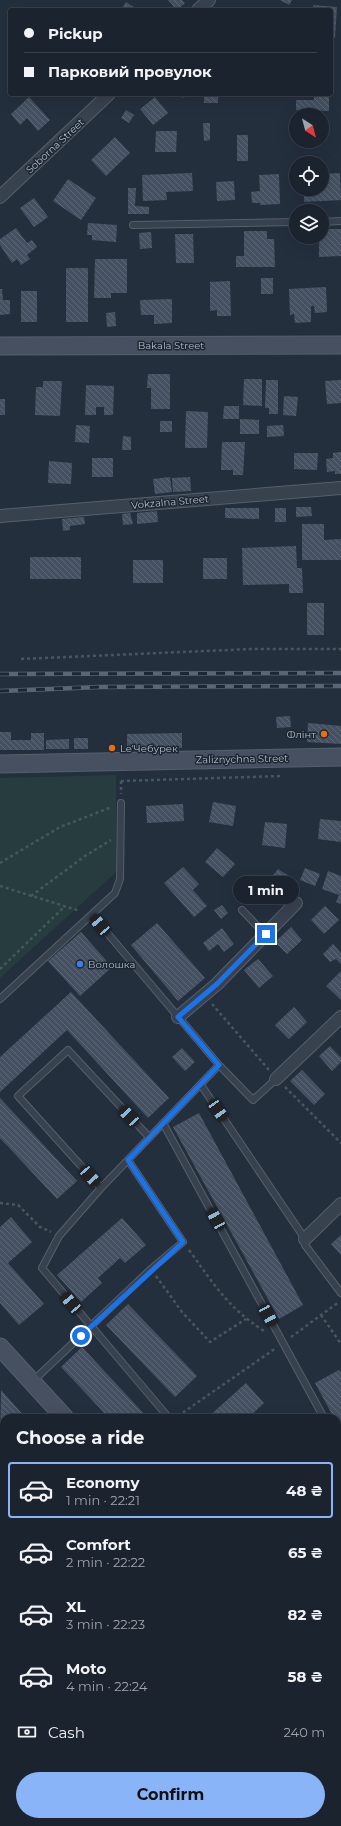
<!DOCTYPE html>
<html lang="en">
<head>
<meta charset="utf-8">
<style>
  body { margin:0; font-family:Montserrat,sans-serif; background:#242b36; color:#f1f3f6; height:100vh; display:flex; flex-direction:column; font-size:15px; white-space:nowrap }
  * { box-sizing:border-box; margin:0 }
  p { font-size:13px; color:#a0a4aa }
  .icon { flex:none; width:22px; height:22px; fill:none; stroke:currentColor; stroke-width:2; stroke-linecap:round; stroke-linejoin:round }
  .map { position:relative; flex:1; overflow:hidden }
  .details { position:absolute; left:0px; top:1414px; width:341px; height:412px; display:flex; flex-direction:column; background:#1b232e; border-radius:12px 12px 0 0; box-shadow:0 4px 16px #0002,0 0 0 1px #39404a }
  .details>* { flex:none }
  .banner { position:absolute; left:8px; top:8px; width:325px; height:88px; border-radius:4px; box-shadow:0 4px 16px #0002,0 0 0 1px #39404a; display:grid; align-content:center; height:88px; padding:0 16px; background:#1b232e }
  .needle { width:26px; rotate:144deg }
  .fabs { position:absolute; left:289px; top:108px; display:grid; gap:8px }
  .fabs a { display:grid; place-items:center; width:40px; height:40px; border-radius:50%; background:#1b232e; box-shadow:0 4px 16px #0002,0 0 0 1px #39404a; font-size:20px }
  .end { position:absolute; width:18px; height:18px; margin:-9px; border:5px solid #1a73e8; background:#fff; box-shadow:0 0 0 2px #fff }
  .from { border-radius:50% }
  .bubble { position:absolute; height:28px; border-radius:14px; background:#1b232e; box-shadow:0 4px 16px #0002,0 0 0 1px #39404a; font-size:13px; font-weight:700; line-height:28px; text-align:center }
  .car { position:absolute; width:12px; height:24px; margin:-12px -6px; border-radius:5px; box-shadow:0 0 3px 1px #0007; background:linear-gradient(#222 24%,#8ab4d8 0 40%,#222 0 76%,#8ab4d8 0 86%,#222 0) }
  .banner b { display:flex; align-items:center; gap:14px; height:38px; font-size:15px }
  .banner b+b { border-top:1px solid #39404a }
  .banner i { width:10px; height:10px; background:#f1f3f6 }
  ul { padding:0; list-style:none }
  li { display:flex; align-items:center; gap:12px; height:56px; margin:0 8px 6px; padding:0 8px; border:2px solid transparent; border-radius:4px }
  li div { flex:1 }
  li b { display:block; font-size:15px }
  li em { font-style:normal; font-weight:700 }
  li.on { border-color:#8ab4f8 }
  li>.icon { width:36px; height:36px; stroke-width:1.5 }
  h2 { padding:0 16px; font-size:18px; line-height:48px }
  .pay { display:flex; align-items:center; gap:10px; height:44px; padding:0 16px; font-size:15px }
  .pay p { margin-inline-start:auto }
  .action { display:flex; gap:8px; margin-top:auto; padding:8px 16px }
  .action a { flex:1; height:46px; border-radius:24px; background:#8ab4f8; color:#111; font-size:16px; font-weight:700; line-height:46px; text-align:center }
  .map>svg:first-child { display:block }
</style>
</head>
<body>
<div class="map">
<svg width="341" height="1826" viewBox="0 0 341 1826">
  <defs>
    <pattern id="building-back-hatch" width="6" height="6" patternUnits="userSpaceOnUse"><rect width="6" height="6" fill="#455162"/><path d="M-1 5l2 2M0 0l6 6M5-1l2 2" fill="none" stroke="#5d6877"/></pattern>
  </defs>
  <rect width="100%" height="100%" fill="#242f3e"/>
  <path fill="#263c3f" d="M116,775V872L0,978V778Z"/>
  <path fill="url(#building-back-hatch)" d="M168,0H182L185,3L177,10Z
    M280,0H292L289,5Z
    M126,2L138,10H121Z
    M313,5L337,7L335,38H331V10H313Z
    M179,94H188L183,98Z
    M204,94H218V103H204Z
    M314,96H329V111L296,110V100H314Z
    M29,97L50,120L38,131L27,118L20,125L11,114Z
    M155,97L168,113L153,125L140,109Z
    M126,110L134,115L129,123L121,118Z
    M203,123H210V140L204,141Z
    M156,131H177L176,152H155Z
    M237,135H248V161H237Z
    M115,137L130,153L106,176L91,160Z
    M192,173L193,191L166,192L167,200L143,201L142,175Z
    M340,173L341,200L304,202V189H322V174Z
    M279,174L280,204L260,205V203H252L251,192L260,191L259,175Z
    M68,179L96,198L81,220L53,201Z
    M234,181L235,200L217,201L216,182Z
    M128,188H136L135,206L149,207V214H128Z
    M34,198L48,217L34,227L20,208Z
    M88,223L117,225L116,242L92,240V235H87Z
    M16,228L27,243L32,240L37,247L27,255L30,259L21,265L17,259L12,263L0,245V239Z
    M322,229H341V256L319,257V237H322Z
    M244,231H267V239H274L275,267H236V256H244Z
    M151,232L152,248L140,249L139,233Z
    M175,234H193L194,263H176Z
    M95,259H127V293H111V298H94Z
    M66,268H88V322H66Z
    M261,278H273V294H261Z
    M230,281L231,316H217V310L210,311V282Z
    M326,287L327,312L315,313L314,306H311V322L295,323L294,314L290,315L289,289Z
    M0,289H2L3,300H10V314L0,315Z
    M21,291H37V322H21Z
    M172,299V323L154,324V315H141L140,300Z
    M115,312L116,326L107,327L106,313Z
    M148,374H170V409H151V388H147Z
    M244,379H262V406L243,405Z
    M266,380H278V414H269V408H265Z
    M341,380V403L327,404L325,381Z
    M43,381H62L60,416L35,415L36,387H43Z
    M86,385L114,386L113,415H104V407H96V415H85Z
    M284,396L298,397L296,416L283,415Z
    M0,399H5V415H0Z
    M224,406H239V419H223Z
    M186,411L208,412L207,448H185Z
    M240,419L259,420V434H240Z
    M160,421H172V432H160Z
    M76,425L90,426L89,443L75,442Z
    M283,425L284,436L267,437V426Z
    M123,436L131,437V450H122Z
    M222,442H245L243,475H233V470H221Z
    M341,452V474H335V471L327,472L326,459L333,458V453Z
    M294,453H318L317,470L294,469Z
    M92,458H113V477H92Z
    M49,461L72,463L71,484L48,483Z
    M170,477L172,492L155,494L153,479Z
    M190,477L191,491L173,492L172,478Z
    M296,507H311L312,516L296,517Z
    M225,508H259V519L225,518Z
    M275,508H286V522H275Z
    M157,511L158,522L137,524V513Z
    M130,513L133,524L123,525L122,514Z
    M84,517L85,524L70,526V530L63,531L62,519Z
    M302,524H324V540L341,539V560H302Z
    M296,546L297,568H302L303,593H289V584L243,585L242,548Z
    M30,557H81V579H30Z
    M203,558H227V579H203Z
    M133,560H163V583H133Z
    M307,603H324V635H307Z
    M290,716L291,727L277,728L276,717Z
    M308,723L341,726V744L307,742Z
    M0,732H11V740H31V733H44V750H0Z
    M182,733V748L127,749V734Z
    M74,738H88V749H74Z
    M69,739V749H46V740Z
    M213,802L236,806L233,826L209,822Z
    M183,804L184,821L147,823L146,806Z
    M320,819L341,821V842L318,839Z
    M265,822L287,824L285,848L262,845Z
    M217,848L235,864L223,877L205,862Z
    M183,867L199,884L193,890L207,906L194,917L164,883Z
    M305,868L320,874L315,886L300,880Z
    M278,869L297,881L287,897L272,886L275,880L271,878Z
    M328,871L341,876V904L336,902L339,895L322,889Z
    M222,905L228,913L221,919L214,910Z
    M325,906L339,920L324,934L311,920Z
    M157,923L205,978L178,1001L131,945Z
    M291,927L302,940L287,954L275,942Z
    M222,928L234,944L224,952L218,944L209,951L203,943Z
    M81,932L112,967L80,996L48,961Z
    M333,944L341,953V964L336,959L330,962L323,954Z
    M258,959L273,976L259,988L244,970Z
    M341,971V1000L326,986Z
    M71,992L169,1098L148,1118L67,1030L0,1092V1057Z
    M294,1007L307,1022L289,1039L275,1025Z
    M330,1046L341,1058V1062L332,1071L319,1056Z
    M182,1048L195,1062L185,1071L172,1057Z
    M302,1070L325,1094L314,1105L290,1081Z
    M0,1098L77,1181L57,1199L0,1138Z
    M199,1113L303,1305L279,1319L173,1127Z
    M11,1217L32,1242L8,1263L44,1304L19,1325L0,1303V1227Z
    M122,1218L146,1245L125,1263L120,1258L98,1278L102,1283L81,1302L57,1275Z
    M341,1235V1255L331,1244Z
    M128,1304L197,1376L175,1397L106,1325Z
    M82,1347L148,1418H109L61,1367Z
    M339,1370L341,1373V1432L337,1424V1418H334L315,1383Z
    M246,1383L264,1403L248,1418H207Z
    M1,1390L26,1418H4V1459L0,1454Z
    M337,1615L341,1619V1623L337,1627Z
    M0,1651L4,1662V1672L0,1674Z
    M341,1661V1673L337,1668V1664Z
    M337,1747L341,1752V1792L337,1796Z
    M0,1787L4,1792V1809L0,1812Z
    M43,1822H109L112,1826H38Z
    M153,1822H224L226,1826H150Z"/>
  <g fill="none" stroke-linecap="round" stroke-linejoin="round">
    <g stroke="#565f6c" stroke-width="8">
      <path id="lane" d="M322,222L341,221
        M133,225L296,222
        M242,910L265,934
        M92,915L219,1065L101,1188L59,1236L42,1268L169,1418
        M0,999L115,893L120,879L121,803
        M219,1065L253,1100L276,1079
        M201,1085L305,1239V1245L341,1293
        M163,1123L324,1418
        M101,1188L18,1096L68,1050L149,1137
        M33,1381L151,1269L183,1242L128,1160
        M337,1442L341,1449
        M337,1518L341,1514"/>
    </g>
    <g stroke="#565f6c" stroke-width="14">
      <path id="street" d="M198,10L209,0
        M0,197L109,94
        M0,516L341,488
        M178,1017L217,984L296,903
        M276,1079L341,1017
        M305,1239L341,1204"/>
    </g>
    <g stroke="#565f6c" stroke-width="19">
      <path id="secondary" d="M0,346L341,345
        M0,764L341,757
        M0,1347L65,1418
        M337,1713L341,1718"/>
    </g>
    <path stroke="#44595c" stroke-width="2.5" stroke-dasharray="3 3" stroke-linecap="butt" d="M21,659L251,649H341
      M121,781L281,776
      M121,781V794
      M0,863L60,827L112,807
      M0,886L80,911
      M31,896L85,856L111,840
      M0,969L64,907
      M212,1004L269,1070
      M285,1087L341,1143
      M0,1203L18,1205L40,1227L51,1232
      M189,1250C213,1283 228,1308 264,1331
      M156,1276L182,1312L210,1342L246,1319
      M321,1315L341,1344
      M291,1337L339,1302
      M178,1416L276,1348"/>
    <use href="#lane" stroke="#38414e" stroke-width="6"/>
    <use href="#street" stroke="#38414e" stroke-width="12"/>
    <use href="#secondary" stroke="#465061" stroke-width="17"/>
    <g stroke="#5a6575" stroke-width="4.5">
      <path id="rail" d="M0,674L341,673
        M0,691L100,687L341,686"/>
    </g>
    <use href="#rail" stroke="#1d2633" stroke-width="3" stroke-dasharray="9" stroke-linecap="butt"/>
  </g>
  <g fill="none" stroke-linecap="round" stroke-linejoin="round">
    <path stroke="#1a73e8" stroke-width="5" d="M81,1336L183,1242L128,1160L219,1065L178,1017L217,984L266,934"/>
  </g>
  <g fill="#e8710a" stroke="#1d2633" stroke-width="1.5">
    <circle cx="324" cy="734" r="4"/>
    <circle cx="112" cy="748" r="4"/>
  </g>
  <circle fill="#3f7fe0" stroke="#1d2633" stroke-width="1.5" cx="80" cy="964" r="4"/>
  <g text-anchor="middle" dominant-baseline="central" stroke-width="3" stroke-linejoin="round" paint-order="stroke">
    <g font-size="10" fill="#b4bcc9" stroke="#1d2633">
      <text transform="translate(55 146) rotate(-43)">Soborna Street</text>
      <text x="171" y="345">Bakala Street</text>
      <text transform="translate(170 502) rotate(-5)">Vokzalna Street</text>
      <text transform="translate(242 759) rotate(-1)">Zaliznychna Street</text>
    </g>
    <g font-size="10" fill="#b4bcc9" stroke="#1d2633" text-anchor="start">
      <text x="316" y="734" text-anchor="end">Флінт</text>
      <text x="120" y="748">Le'Чебурек</text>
      <text x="88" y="964">Волошка</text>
    </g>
  </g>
</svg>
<div class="fabs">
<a><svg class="needle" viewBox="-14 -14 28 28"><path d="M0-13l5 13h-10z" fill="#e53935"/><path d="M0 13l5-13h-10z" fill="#a0a4aa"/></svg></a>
<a><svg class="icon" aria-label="locate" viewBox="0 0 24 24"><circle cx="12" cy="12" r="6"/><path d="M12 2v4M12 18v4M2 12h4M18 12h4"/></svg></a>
<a><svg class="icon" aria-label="layers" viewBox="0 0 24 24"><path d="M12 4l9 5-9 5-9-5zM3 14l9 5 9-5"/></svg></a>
</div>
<i class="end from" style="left:81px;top:1336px"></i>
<i class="end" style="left:266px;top:934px"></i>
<div class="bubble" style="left:233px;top:876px;width:66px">1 min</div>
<i class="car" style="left:100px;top:925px;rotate:320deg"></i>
<i class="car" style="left:218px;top:1110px;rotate:146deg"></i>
<i class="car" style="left:129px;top:1116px;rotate:317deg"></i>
<i class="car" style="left:90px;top:1176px;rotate:138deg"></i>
<i class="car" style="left:216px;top:1219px;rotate:331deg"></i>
<i class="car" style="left:71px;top:1303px;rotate:320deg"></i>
<i class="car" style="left:268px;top:1315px;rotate:151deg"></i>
<div class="banner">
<b><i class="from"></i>Pickup</b>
<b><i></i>Парковий провулок</b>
</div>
<section class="details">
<h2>Choose a ride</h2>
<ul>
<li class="on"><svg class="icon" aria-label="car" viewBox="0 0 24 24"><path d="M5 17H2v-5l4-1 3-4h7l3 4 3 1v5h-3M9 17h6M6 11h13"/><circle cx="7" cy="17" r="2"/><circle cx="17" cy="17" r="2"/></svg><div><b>Economy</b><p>1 min · 22:21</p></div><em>48 ₴</em></li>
<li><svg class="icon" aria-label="car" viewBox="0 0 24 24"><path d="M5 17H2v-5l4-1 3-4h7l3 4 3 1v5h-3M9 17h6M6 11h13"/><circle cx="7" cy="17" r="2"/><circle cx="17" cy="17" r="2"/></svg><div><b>Comfort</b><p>2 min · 22:22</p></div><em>65 ₴</em></li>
<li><svg class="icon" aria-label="car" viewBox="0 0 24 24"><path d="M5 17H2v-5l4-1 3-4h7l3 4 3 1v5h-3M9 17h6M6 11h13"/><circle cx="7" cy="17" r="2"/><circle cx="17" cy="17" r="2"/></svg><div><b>XL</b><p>3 min · 22:23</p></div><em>82 ₴</em></li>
<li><svg class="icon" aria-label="car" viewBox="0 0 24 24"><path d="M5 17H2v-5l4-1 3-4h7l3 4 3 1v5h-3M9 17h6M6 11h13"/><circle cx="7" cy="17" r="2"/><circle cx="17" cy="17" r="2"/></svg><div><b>Moto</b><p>4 min · 22:24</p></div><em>58 ₴</em></li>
</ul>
<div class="pay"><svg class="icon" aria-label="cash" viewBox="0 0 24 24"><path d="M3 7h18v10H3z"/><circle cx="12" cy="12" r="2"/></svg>Cash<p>240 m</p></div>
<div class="action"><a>Confirm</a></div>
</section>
</div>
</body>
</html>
